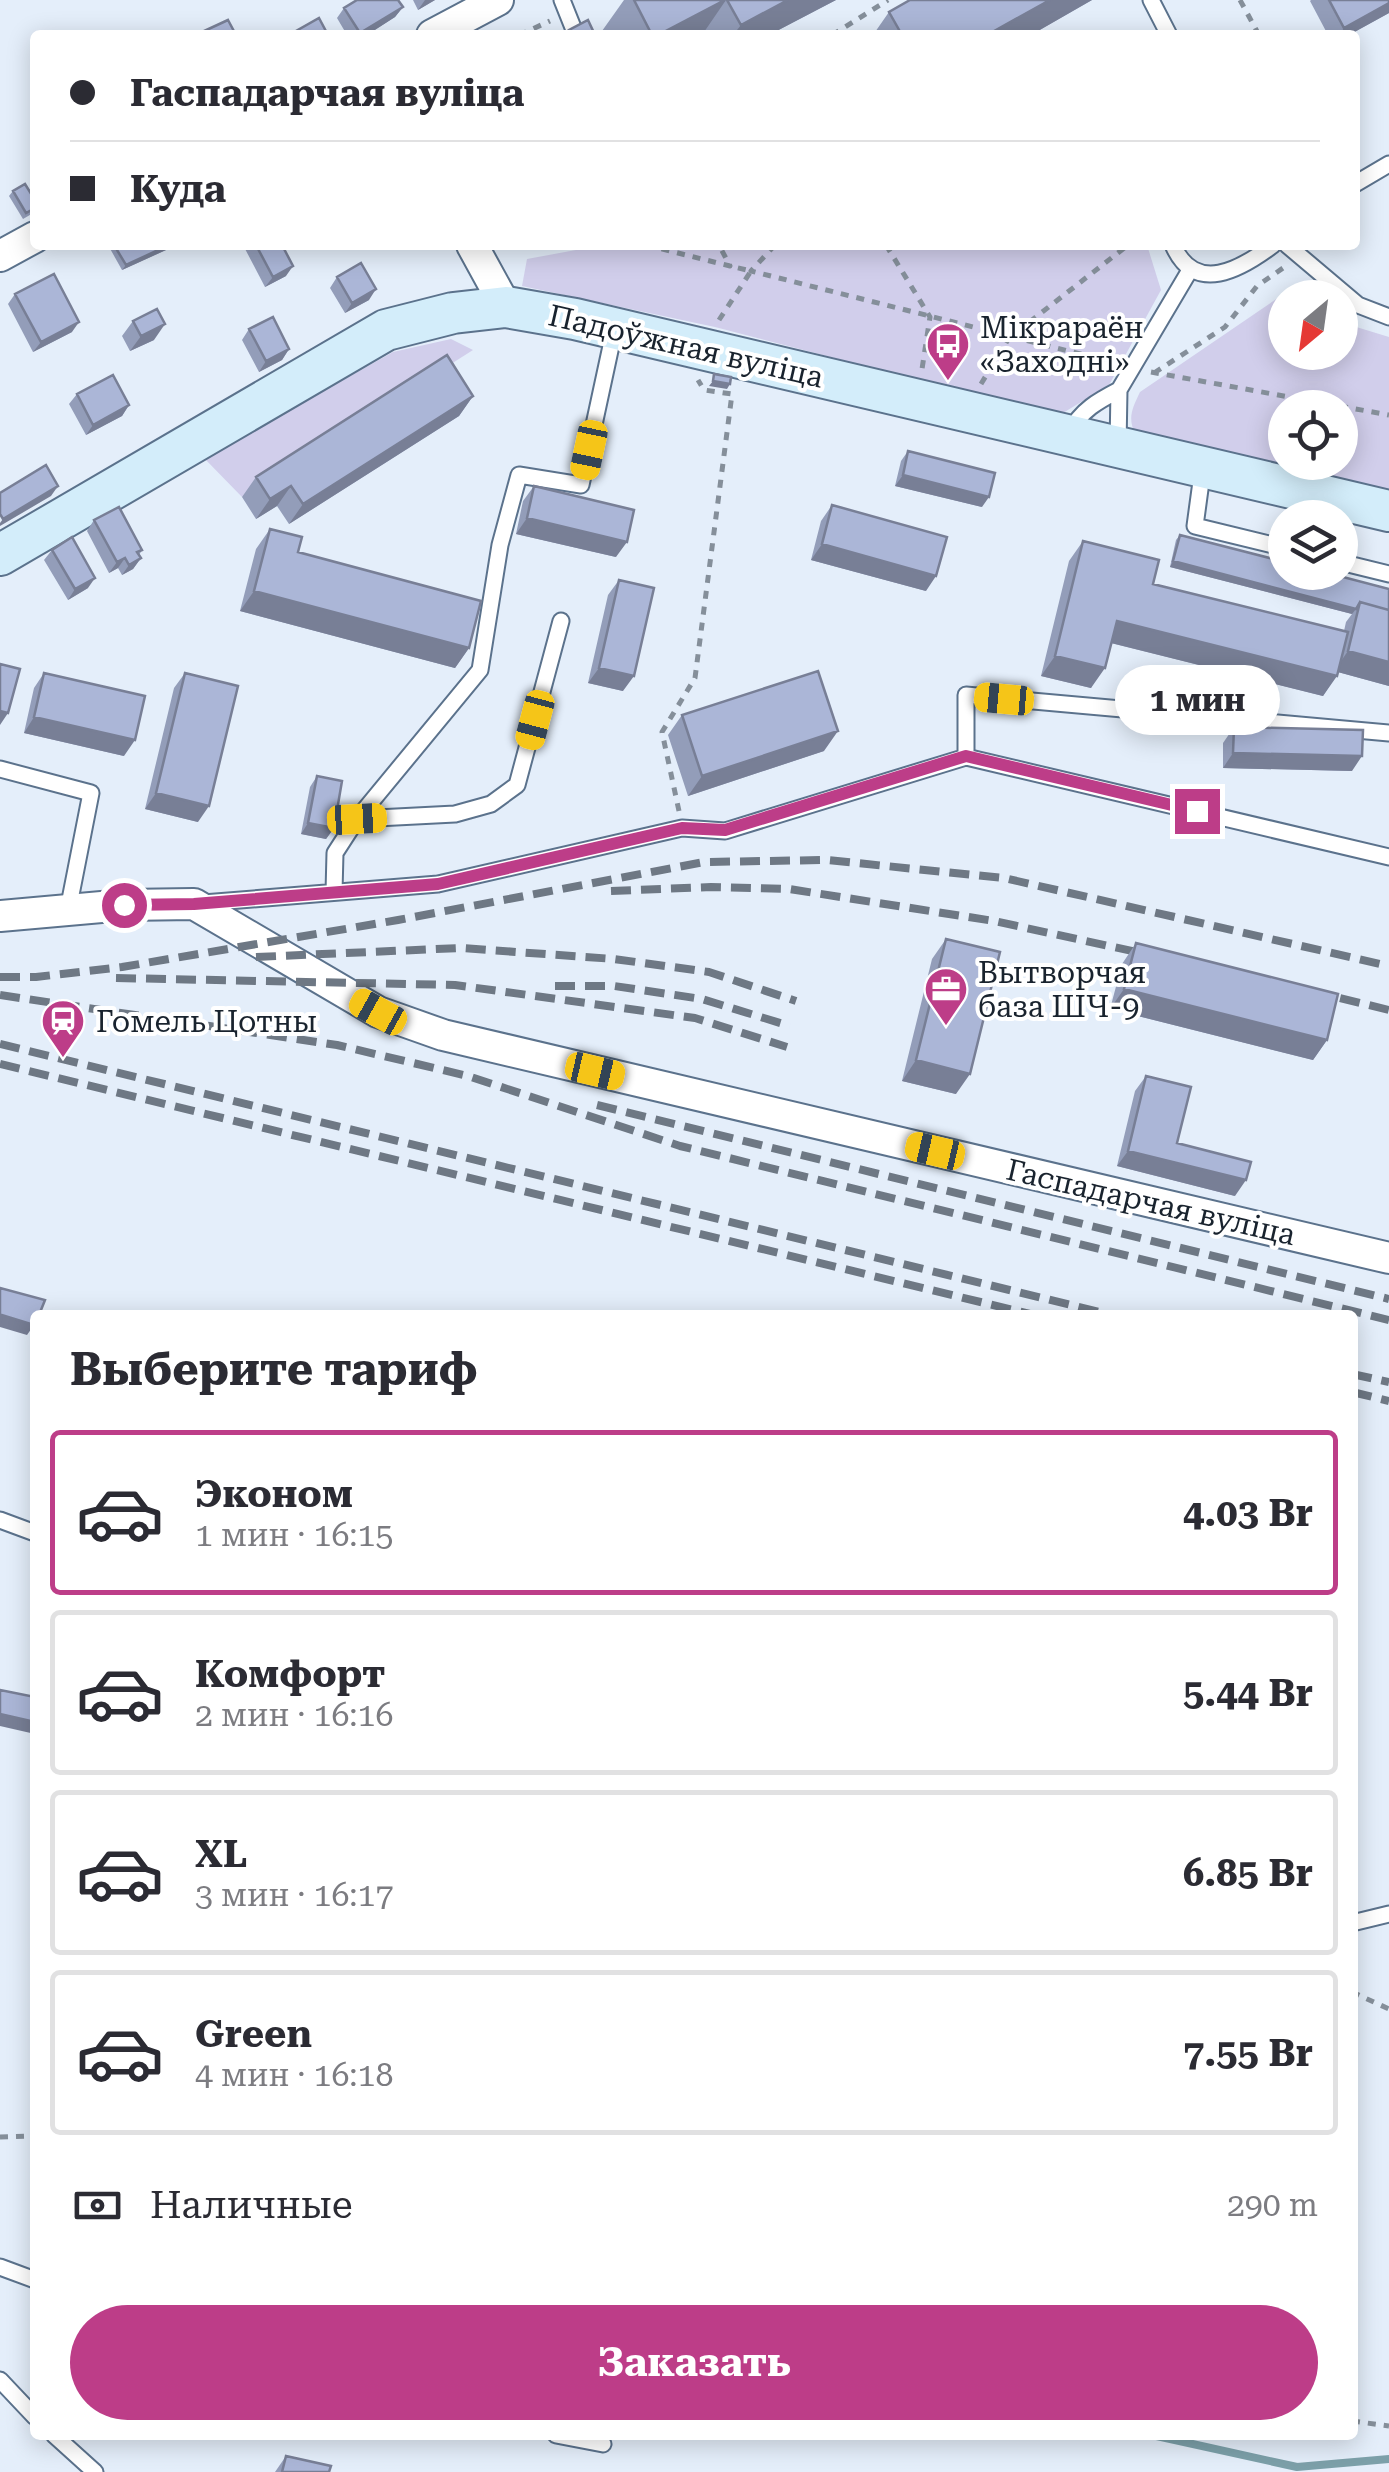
<!DOCTYPE html>
<html lang="ru">
<head>
<meta charset="utf-8">
<style>
  body { margin:0; font-family:"Roboto Serif",serif; background:#f7f7f7; color:#2b2b33; height:100vh; display:flex; flex-direction:column; font-size:38px; white-space:nowrap }
  * { box-sizing:border-box; margin:0 }
  p { font-size:32px; color:#7c7c81 }
  .icon { flex:none; width:55px; height:55px; fill:none; stroke:currentColor; stroke-width:2; stroke-linecap:round; stroke-linejoin:round }
  .map { position:relative; flex:1; overflow:hidden }
  .side { position:absolute; left:30px; top:1310px; width:1328px; height:1130px; display:flex; flex-direction:column; background:#fff; border-radius:10px; box-shadow:0 5px 25px #0003 }
  .side>* { flex:none }
  .hud { position:absolute; left:30px; top:30px; width:1330px; height:220px; border-radius:10px; box-shadow:0 5px 25px #0003; display:grid; align-content:center; height:220px; padding:0 40px; background:#fff }
  .needle { width:65px; rotate:209deg }
  .fabs { position:absolute; left:1268px; top:280px; display:grid; gap:20px }
  .fabs a { display:grid; place-items:center; width:90px; height:90px; border-radius:50%; background:#fff; box-shadow:0 5px 25px #0003; font-size:50px }
  .end { position:absolute; width:45px; height:45px; margin:-22px; border:12px solid #bd3d88; background:#fff; box-shadow:0 0 0 5px #fff }
  .from { border-radius:50% }
  .bubble { position:absolute; height:70px; border-radius:35px; background:#fff; box-shadow:0 5px 25px #0003; font-size:32px; font-weight:700; line-height:70px; text-align:center }
  .car { position:absolute; width:30px; height:60px; margin:-30px -15px; border-radius:12px; box-shadow:0 0 8px 2px #0007; background:linear-gradient(#f5c518 24%,#345 0 40%,#f5c518 0 76%,#345 0 86%,#f5c518 0) }
  .hud b { display:flex; align-items:center; gap:35px; height:95px; font-size:38px }
  .hud b+b { border-top:2px solid #e1e1e2 }
  .hud i { width:25px; height:25px; background:#2b2b33 }
  ul { padding:0; list-style:none }
  li { display:flex; align-items:center; gap:30px; height:165px; margin:0 20px 15px; padding:0 20px; border:5px solid #e1e1e2; border-radius:10px }
  li div { flex:1 }
  li b { display:block; font-size:38px }
  li em { font-style:normal; font-weight:700 }
  li.current { border-color:#bd3d88 }
  li>.icon { width:90px; height:90px; stroke-width:1.5 }
  h2 { padding:0 40px; font-size:45px; line-height:120px }
  .pay { display:flex; align-items:center; gap:25px; height:110px; padding:0 40px; font-size:38px }
  .pay p { margin-inline-start:auto }
  .primary-button { display:flex; gap:20px; margin-top:auto; padding:20px 40px }
  .primary-button a { flex:1; height:115px; border-radius:60px; background:#bd3d88; color:#fff; font-size:40px; font-weight:700; line-height:115px; text-align:center }
  .map>svg:first-child { display:block }
</style>
</head>
<body>
<div class="map">
<svg width="1389" height="2472" viewBox="0 0 1389 2472">
  <rect width="100%" height="100%" fill="#e4eefa"/>
  <path fill="#d1ceeb" fill-rule="evenodd" d="M603,245H1147L1161,290L1109,385L1058,416L715,327L522,286L527,259Z
    M1285,293L1299,297L1285,298V352H1340V322L1389,337V492L1136,436C1127,418 1132,409 1140,392ZM1285,408H1340V462H1285Z
    M451,339L473,350L242,497L204,458L393,352Z"/>
  <g fill="none" stroke-linecap="round" stroke-linejoin="round">
    <path stroke="#7ca0a9" stroke-width="8" d="M1152,2435L1297,2467L1389,2459"/>
    <g stroke="#5b728c" stroke-width="19">
      <path id="lane" d="M562,0L576,35
        M1151,0L1169,35
        M1355,184L1389,164
        M1173,245C1195,296 1241,269 1273,245
        M1287,245L1358,305L1389,317
        M1070,432C1081,410 1098,401 1119,390
        M1118,446L1119,390L1190,270
        M1203,467L1195,526L1285,548
        M1340,562L1389,574
        M966,757V695L1389,733
        M0,769L91,793L68,910
        M357,819L480,670L500,545L519,475L581,485L614,332
        M334,892L335,853L357,819L455,814L491,804L517,785L561,621
        M203,903L438,884L682,828L725,831L966,757L1389,857
        M0,1520L35,1533
        M1352,1923L1389,1914
        M0,2267L35,2280
        M0,2380L35,2417
        M54,2435L95,2472
        M556,2435L603,2444"/>
    </g>
    <g stroke="#5b728c" stroke-width="34">
      <path id="street" d="M432,35L498,0
        M472,245L506,307
        M0,256L35,237
        M0,916L124,905L194,904L378,1012L443,1035L1389,1258"/>
    </g>
    <g stroke="#5b728c" stroke-width="44">
      <path id="secondary" d="M0,555L386,330L453,313L506,307L575,319L1389,511"/>
    </g>
    <path stroke="#858f9a" stroke-width="5" stroke-dasharray="8 8" stroke-linecap="butt" d="M1240,0L1259,35
      M519,35L550,21
      M832,35L888,0
      M1355,210V213
      M646,245L730,266L719,245
      M775,245L751,271L1116,363
      M886,245L930,317L922,369
      M719,320L751,271L730,266
      M1151,372L1389,415
      M1154,373L1225,327L1257,286L1283,268
      M981,384L1009,338L1128,245
      M679,811L662,732L695,678L732,394L704,390L698,380
      M1352,1992L1389,2009
      M0,2137L35,2136
      M1352,2421L1389,2426"/>
    <use href="#lane" stroke="#fff" stroke-width="15"/>
    <use href="#street" stroke="#fff" stroke-width="30"/>
    <use href="#secondary" stroke="#d3edfa" stroke-width="40"/>
    <path stroke="#6e7884" stroke-width="8" stroke-dasharray="20 10" stroke-linecap="butt" d="M611,891L711,887L789,889L994,921L1155,956
      M256,957L461,948L614,959L709,972L796,1001
      M0,977H36L122,967L398,920L704,862L827,860L1004,878L1389,966
      M116,978L455,985L695,1018L787,1047
      M555,986H614L702,999L790,1026
      M1311,991L1389,1010
      M0,995L337,1045L468,1076L680,1146L1389,1320
      M0,1044L1112,1315
      M0,1064L1034,1315
      M597,1105L1389,1299
      M1352,1374L1389,1382
      M1352,1392L1389,1401"/>
  </g>
  <path fill="#939db9" d="M413,0H435L418,10Z
    M624,0H836L769,35H604L602,31Z
    M910,0H1092L1031,35H873L889,12Z
    M1311,0H1389V13L1349,35H1328L1310,1Z
    M403,7L395,17L367,35H347L337,18L344,8Z
    M13,191L35,212L23,219L9,196Z
    M108,245H177L122,270Z
    M243,245H282L286,276L265,287Z
    M337,277L369,300L345,313L330,288Z
    M15,294L72,332L33,352L8,304Z
    M133,321L154,340L130,351L122,336Z
    M249,329L289,349L282,360L259,372L242,340Z
    M77,394L129,405L122,416L86,435L69,404Z
    M473,396L459,416L289,524L277,506L256,519L242,497L256,477Z
    M908,451L982,507L895,486L901,461Z
    M534,486L616,557L516,534L523,501Z
    M832,505L926,591L811,560L821,521Z
    M94,520L142,550L139,555L141,558L133,569L122,575L118,568L109,573L87,531Z
    M270,529L298,552L469,648L455,668L240,611L256,549Z
    M1180,535L1389,589V686L1338,672L1323,696L1111,643L1091,688L1041,676L1069,561L1083,541L1153,584L1344,631L1346,622L1352,614L1170,567L1176,540Z
    M52,550L88,588L68,600L44,560Z
    M619,580L623,691L588,683L608,595Z
    M44,673L124,756L24,733L34,688Z
    M185,673L198,822L145,809L174,688Z
    M682,715L824,751L688,796L668,735Z
    M1234,727L1352,771L1223,768V743Z
    M317,776L334,828L326,839L301,834L310,787Z
    M946,939L956,1094L902,1081L932,959Z
    M1136,943L1327,1040L1313,1060L1110,1009L1122,964Z
    M1146,1076L1177,1143L1235,1196L1117,1166L1135,1091Z
    M286,2456L329,2472H275Z"/>
  <path fill="#787f96" d="M425,0H435L418,10Z
    M726,0L702,35H658Z
    M788,0H836L769,35H733L741,25Z
    M1050,0H1092L1031,35H987Z
    M1389,3V13L1349,35H1339L1344,28Z
    M403,7L395,17L367,35H359Z
    M169,245H177L122,270L126,265Z
    M293,266L286,276L265,287L273,277Z
    M376,289L369,300L345,313L352,303Z
    M79,322L72,332L33,352L41,342Z
    M165,324L154,340L130,351L141,336Z
    M289,349L282,360L259,372L266,361Z
    M713,381L730,384L727,389L709,386Z
    M473,396L459,416L289,524L303,504Z
    M129,405L122,416L86,435L93,425Z
    M903,475L989,497L982,507L895,486Z
    M58,486L51,496L0,526V523L3,519Z
    M291,486L277,506L256,519L270,499Z
    M527,518L627,542L616,557L516,534Z
    M822,544L936,576L926,591L811,560Z
    M125,558L118,568L109,573L117,562Z
    M141,558L133,569L122,575L129,565Z
    M1173,561L1356,609L1352,614L1170,567Z
    M95,578L88,588L68,600L75,589Z
    M254,591L469,648L455,668L240,611Z
    M1117,621L1337,676L1323,696L1103,641Z
    M1348,651L1389,662V686L1334,671Z
    M1055,656L1105,668L1091,688L1041,676Z
    M599,668L634,676L623,691L588,683Z
    M0,711L8,713L0,725Z
    M34,717L135,740L124,756L24,733Z
    M838,731L824,751L688,796L702,776Z
    M1233,753L1362,756L1352,771L1223,768Z
    M156,793L209,806L198,822L145,809Z
    M308,823L334,828L326,839L301,834Z
    M1124,989L1327,1040L1313,1060L1110,1009Z
    M916,1060L970,1074L956,1094L902,1081Z
    M1128,1151L1246,1180L1235,1196L1117,1166Z
    M2,1315L34,1325L27,1335L0,1327V1318Z
    M0,1714L35,1722V1734L0,1726Z"/>
  <path fill="#abb6d7" stroke="#787f96" stroke-width="2.5" d="M357,0H398L403,7L360,33L344,8Z
    M634,0H725L658,35H652Z
    M727,0H788L741,25Z
    M910,0H1050L987,35H902L889,12Z
    M1329,0H1389V3L1344,28Z
    M319,18L328,35H289Z
    M228,20L236,35H203L202,32Z
    M588,20L595,35H572L569,30Z
    M25,184L35,200V208L26,213L13,191Z
    M114,245H169L126,265Z
    M256,245H282L293,266L273,277Z
    M361,263L376,289L352,303L337,277Z
    M54,274L79,322L41,342L15,294Z
    M157,309L165,324L141,336L133,321Z
    M273,317L289,349L266,361L249,329Z
    M447,355L473,396L303,504L291,486L270,499L256,477Z
    M714,374L731,377L730,384L713,381Z
    M113,375L129,405L93,425L77,394Z
    M908,451L995,473L989,497L903,475Z
    M46,465L58,486L3,519L0,514V493Z
    M534,486L634,510L627,542L527,518Z
    M832,505L947,537L936,576L822,544Z
    M119,507L142,550L137,552L141,558L129,565L125,558L117,562L94,520Z
    M270,529L302,537L298,552L481,601L469,648L254,591Z
    M1180,535L1285,562V572H1324L1389,589V610L1360,602L1356,609L1173,561Z
    M72,537L95,578L75,589L52,550Z
    M1083,541L1159,560L1153,584L1348,632L1337,676L1117,621L1105,668L1055,656Z
    M619,580L654,588L634,676L599,668Z
    M1360,602L1389,610V662L1348,651Z
    M0,664L20,669L8,713L0,711Z
    M818,671L838,731L702,776L682,715Z
    M44,673L145,696L135,740L34,717Z
    M185,673L238,686L209,806L156,793Z
    M1234,727L1363,730L1362,756L1233,753Z
    M317,776L342,781L334,828L308,823Z
    M946,939L1000,952L970,1074L916,1060Z
    M1136,943L1338,994L1327,1040L1124,989Z
    M1146,1076L1191,1087L1177,1143L1251,1162L1246,1180L1128,1151Z
    M0,1288L45,1300L39,1315H35L34,1325L2,1315L0,1322Z
    M0,1690L35,1697V1722L0,1714Z
    M286,2456L331,2466L329,2472H282Z"/>
  <g fill="none" stroke-linecap="round" stroke-linejoin="round">
    <path stroke="#bd3d88" stroke-width="12" d="M124,905L194,904L438,884L682,828L725,830L966,756L1197,811"/>
  </g>
  <defs>
    <g id="bus-pin" transform="scale(2.25)"><path d="M0 17L-7.5 6A9.5 9.5 0 1 1 7.5 6Z" fill="#bd3d88" stroke="#fff"/><path d="M-5-6H5V4H4V6H2V4H-2V6H-4V4H-5ZM-3.5-4V0h7V-4ZM-3.5 1.2v1.5H-2V1.2ZM2 1.2v1.5H3.5V1.2Z" fill="#fff"/></g>
    <g id="office-pin" transform="scale(2.25)"><path d="M0 17L-7.5 6A9.5 9.5 0 1 1 7.5 6Z" fill="#bd3d88" stroke="#fff"/><path d="M-6-3h4V-5.5h4V-3h4V5H-6ZM-1-4.5V-3h2v-1.5ZM-6 0V1H6V0Z" fill="#fff"/></g>
    <g id="station-pin" transform="scale(2.25)"><path d="M0 17L-7.5 6A9.5 9.5 0 1 1 7.5 6Z" fill="#bd3d88" stroke="#fff"/><path d="M-3-6H3Q5-6 5-4V2Q5 4 3 4L4.5 6H3L1.5 4h-3L-3 6H-4.5L-3 4Q-5 4-5 2V-4Q-5-6-3-6ZM-3.5-4v3h7v-3ZM-3.5 1v1.5H-2V1ZM2 1v1.5H3.5V1Z" fill="#fff"/></g>
  </defs>
  <g fill-rule="evenodd">
    <use href="#bus-pin" x="948" y="344"/>
    <use href="#office-pin" x="946" y="989"/>
    <use href="#station-pin" x="63" y="1021"/>
  </g>
  <g text-anchor="middle" dominant-baseline="central" stroke-width="8" stroke-linejoin="round" paint-order="stroke">
    <g font-size="30" fill="#19232e" stroke="#fff" text-anchor="start">
      <text x="980" y="327">Мікрараён<tspan x="980" dy="34">«Заходні»</tspan></text>
      <text x="978" y="972">Вытворчая<tspan x="978" dy="34">база ШЧ-9</tspan></text>
      <text x="96" y="1021">Гомель Цотны</text>
    </g>
    <g font-size="30" fill="#19232e" stroke="#fff">
      <text transform="translate(686 346) rotate(13)">Падоўжная вуліца</text>
      <text transform="translate(1151 1202) rotate(13)">Гаспадарчая вуліца</text>
    </g>
  </g>
</svg>
<div class="fabs">
<a><svg class="needle" viewBox="-14 -14 28 28"><path d="M0-13l5 13h-10z" fill="#e53935"/><path d="M0 13l5-13h-10z" fill="#7c7c81"/></svg></a>
<a><svg class="icon" aria-label="locate" viewBox="0 0 24 24"><circle cx="12" cy="12" r="6"/><path d="M12 2v4M12 18v4M2 12h4M18 12h4"/></svg></a>
<a><svg class="icon" aria-label="layers" viewBox="0 0 24 24"><path d="M12 4l9 5-9 5-9-5zM3 14l9 5 9-5"/></svg></a>
</div>
<i class="end from" style="left:124px;top:905px"></i>
<i class="end" style="left:1197px;top:811px"></i>
<div class="bubble" style="left:1115px;top:665px;width:165px">1 мин</div>
<i class="car" style="left:589px;top:450px;rotate:192deg"></i>
<i class="car" style="left:1004px;top:699px;rotate:275deg"></i>
<i class="car" style="left:535px;top:720px;rotate:195deg"></i>
<i class="car" style="left:357px;top:819px;rotate:87deg"></i>
<i class="car" style="left:378px;top:1012px;rotate:299deg"></i>
<i class="car" style="left:595px;top:1071px;rotate:103deg"></i>
<i class="car" style="left:935px;top:1151px;rotate:283deg"></i>
<div class="hud">
<b><i class="from"></i>Гаспадарчая вуліца</b>
<b><i></i>Куда</b>
</div>
<section class="side">
<h2>Выберите тариф</h2>
<ul>
<li class="current"><svg class="icon" aria-label="car" viewBox="0 0 24 24"><path d="M5 17H2v-5l4-1 3-4h7l3 4 3 1v5h-3M9 17h6M6 11h13"/><circle cx="7" cy="17" r="2"/><circle cx="17" cy="17" r="2"/></svg><div><b>Эконом</b><p>1 мин · 16:15</p></div><em>4.03 Br</em></li>
<li><svg class="icon" aria-label="car" viewBox="0 0 24 24"><path d="M5 17H2v-5l4-1 3-4h7l3 4 3 1v5h-3M9 17h6M6 11h13"/><circle cx="7" cy="17" r="2"/><circle cx="17" cy="17" r="2"/></svg><div><b>Комфорт</b><p>2 мин · 16:16</p></div><em>5.44 Br</em></li>
<li><svg class="icon" aria-label="car" viewBox="0 0 24 24"><path d="M5 17H2v-5l4-1 3-4h7l3 4 3 1v5h-3M9 17h6M6 11h13"/><circle cx="7" cy="17" r="2"/><circle cx="17" cy="17" r="2"/></svg><div><b>XL</b><p>3 мин · 16:17</p></div><em>6.85 Br</em></li>
<li><svg class="icon" aria-label="car" viewBox="0 0 24 24"><path d="M5 17H2v-5l4-1 3-4h7l3 4 3 1v5h-3M9 17h6M6 11h13"/><circle cx="7" cy="17" r="2"/><circle cx="17" cy="17" r="2"/></svg><div><b>Green</b><p>4 мин · 16:18</p></div><em>7.55 Br</em></li>
</ul>
<div class="pay"><svg class="icon" aria-label="cash" viewBox="0 0 24 24"><path d="M3 7h18v10H3z"/><circle cx="12" cy="12" r="2"/></svg>Наличные<p>290 m</p></div>
<div class="primary-button"><a>Заказать</a></div>
</section>
</div>
</body>
</html>
